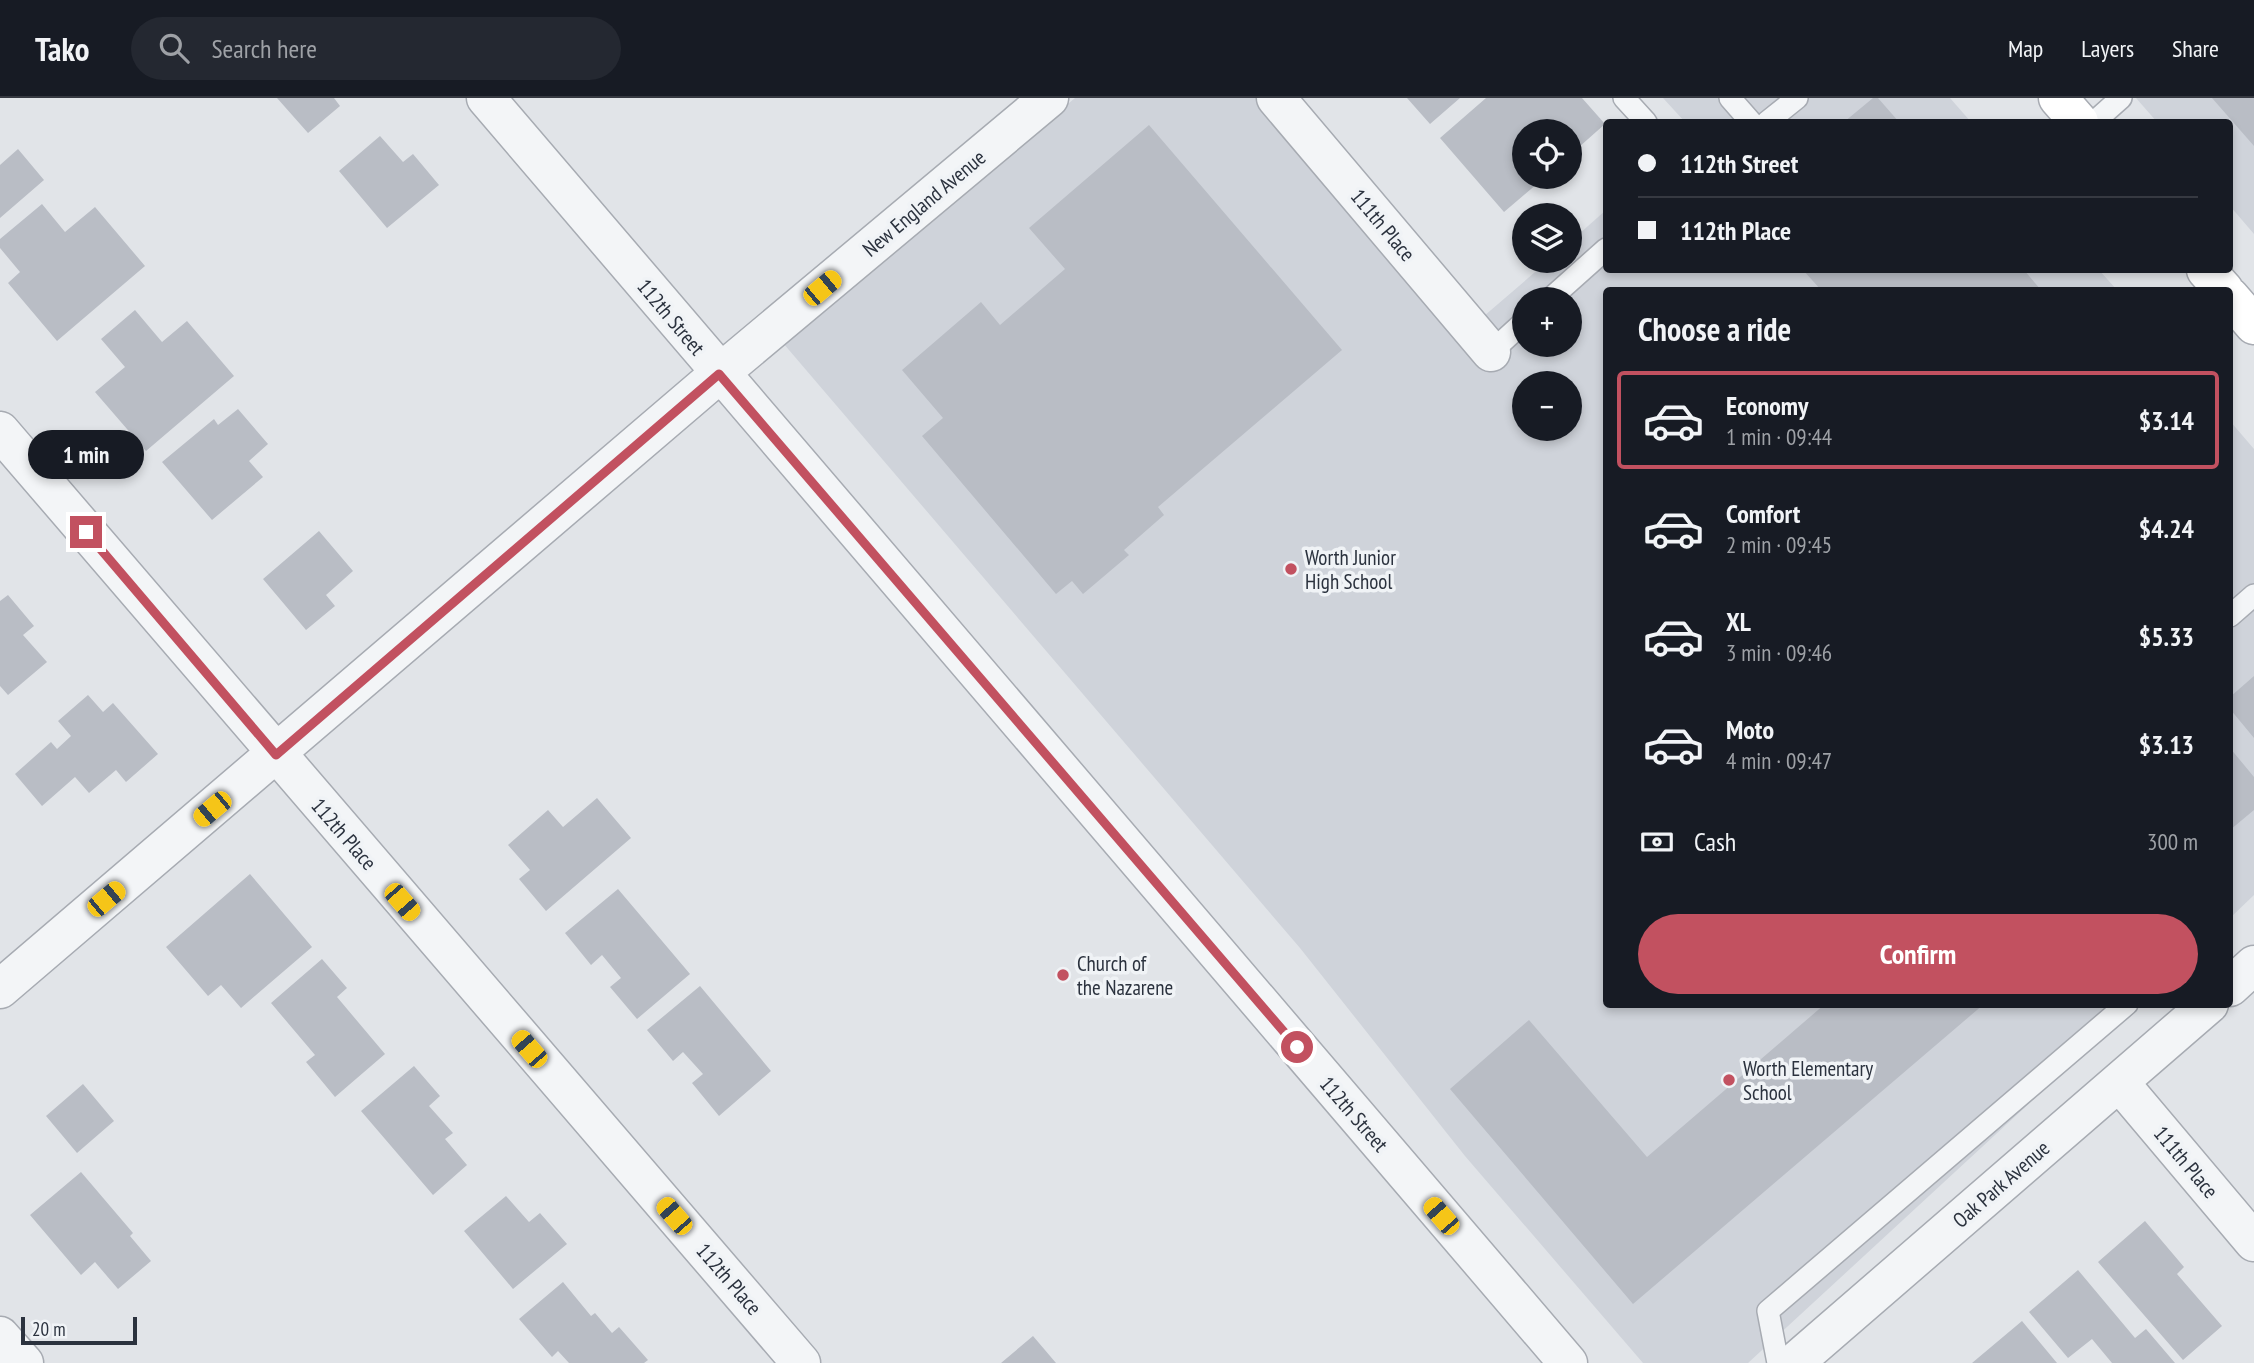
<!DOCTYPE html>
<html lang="en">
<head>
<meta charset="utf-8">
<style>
  body { margin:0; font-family:"PT Sans Narrow",sans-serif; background:#242831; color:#f1f3f6; height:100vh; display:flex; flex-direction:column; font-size:26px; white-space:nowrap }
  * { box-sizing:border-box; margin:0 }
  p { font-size:23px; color:#9ea1a6 }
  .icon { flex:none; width:38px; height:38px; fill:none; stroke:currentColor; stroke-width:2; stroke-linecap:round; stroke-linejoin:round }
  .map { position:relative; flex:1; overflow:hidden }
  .details { position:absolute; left:1603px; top:189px; width:630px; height:721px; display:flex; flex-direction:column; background:#171b24; border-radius:7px; box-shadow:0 4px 10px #0003 }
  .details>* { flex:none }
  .banner { position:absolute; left:1603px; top:21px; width:630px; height:154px; border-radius:7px; box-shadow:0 4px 10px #0003; display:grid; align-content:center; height:154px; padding:0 35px; background:#171b24 }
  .fabs { position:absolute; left:1512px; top:21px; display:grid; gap:14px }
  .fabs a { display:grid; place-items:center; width:70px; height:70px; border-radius:50%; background:#171b24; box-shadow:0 4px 10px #0003; font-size:35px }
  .scale { position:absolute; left:21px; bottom:18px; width:116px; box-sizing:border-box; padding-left:7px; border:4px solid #2b323e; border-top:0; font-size:19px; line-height:24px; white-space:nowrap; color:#2b323e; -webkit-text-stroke:5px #f0f3f6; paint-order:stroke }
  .end { position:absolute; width:32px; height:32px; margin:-16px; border:9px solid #c25160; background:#fff; box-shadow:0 0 0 4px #fff }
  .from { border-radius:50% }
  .bubble { position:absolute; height:49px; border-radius:24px; background:#171b24; box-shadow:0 4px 10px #0003; font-size:23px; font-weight:800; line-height:49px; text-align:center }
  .car { position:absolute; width:21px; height:42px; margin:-21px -10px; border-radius:9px; box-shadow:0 0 5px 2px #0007; background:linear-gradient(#f5c518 24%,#345 0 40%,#f5c518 0 76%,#345 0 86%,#f5c518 0) }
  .banner b { display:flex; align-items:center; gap:24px; height:66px; font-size:26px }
  .banner b+b { border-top:2px solid #363941 }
  .banner i { width:18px; height:18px; background:#f1f3f6 }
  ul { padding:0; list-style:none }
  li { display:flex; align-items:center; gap:21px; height:98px; margin:0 14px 10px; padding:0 21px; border:4px solid transparent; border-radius:7px }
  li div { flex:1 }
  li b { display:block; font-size:26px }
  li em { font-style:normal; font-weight:800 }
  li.current { border-color:#c25160 }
  li>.icon { width:63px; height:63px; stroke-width:1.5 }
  h2 { padding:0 35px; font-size:32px; line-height:84px }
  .pay { display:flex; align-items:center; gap:18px; height:77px; padding:0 35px; font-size:26px }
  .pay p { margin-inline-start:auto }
  .primary-button { display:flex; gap:14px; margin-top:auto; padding:14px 35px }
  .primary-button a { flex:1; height:80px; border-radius:42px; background:#c25160; color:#fff; font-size:28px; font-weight:800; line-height:80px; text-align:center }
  header { display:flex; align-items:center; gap:42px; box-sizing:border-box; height:98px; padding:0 35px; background:#171b24; border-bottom:2px solid #363941 }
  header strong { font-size:33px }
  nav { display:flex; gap:38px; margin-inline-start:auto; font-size:24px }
  .search { width:490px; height:63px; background:#242831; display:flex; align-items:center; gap:18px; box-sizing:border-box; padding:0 24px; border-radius:38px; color:#9ea1a6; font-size:26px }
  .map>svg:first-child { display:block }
</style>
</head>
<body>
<header>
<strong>Tako</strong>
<div class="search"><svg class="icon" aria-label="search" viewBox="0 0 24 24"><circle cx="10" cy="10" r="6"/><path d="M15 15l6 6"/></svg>Search here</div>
<nav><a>Map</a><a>Layers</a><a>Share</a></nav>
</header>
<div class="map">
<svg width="2254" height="1265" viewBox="0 0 2254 1265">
  <rect width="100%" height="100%" fill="#e1e4e8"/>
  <path fill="#cfd3da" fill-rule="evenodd" d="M1075,0H1287L1477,224L1548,163H1570V144L1606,112V172H2099L2117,192H1606V906L2136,907L1748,1265H1643L1465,1058L1300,850L783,245ZM1524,201H1570V247H1524ZM1524,285H1570V331H1524Z
    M1663,0H1950L1971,24H1685Z
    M2136,0H2254V136L2230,108V24H2157Z
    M2230,323L2254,351V797L2230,820Z"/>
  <path fill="#b9bdc5" d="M277,0H334L340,8L308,35Z
    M1407,0H1460L1430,26Z
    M1486,0H1582L1605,26L1570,57V33H1524V79H1545L1504,114L1440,40Z
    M1873,0H1878L1899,24H1844Z
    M2212,0H2254V48Z
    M1149,27L1342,252L1158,409L1164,417L1124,452L1129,457L1083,496L1072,483L1056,496L922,338L943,320L902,272L981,204L1000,227L1065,171L1029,130Z
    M380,38L403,64L413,56L439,87L387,130L339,73Z
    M18,51L44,82L0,120V67Z
    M42,106L65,134L95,109L145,168L57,243L8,185L20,174L0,150V141Z
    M1803,172H2024L2041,192H1821Z
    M135,212L162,244L187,223L234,278L146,353L95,294L125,269L101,241Z
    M238,311L268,346L249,363L263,379L212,422L162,364L214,321L218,327Z
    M319,433L353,473L326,497L335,508L306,532L263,481Z
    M8,497L34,528L23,537L47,564L8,597L0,588V503Z
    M2254,578V640L2230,611V599Z
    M88,597L103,614L113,605L158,656L126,684L116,672L89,695L75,679L42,708L15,676L51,644L57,651L71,638L58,623Z
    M2230,650L2254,679V712L2230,732Z
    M597,700L631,740L546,813L519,781L530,772L508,747L548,712L563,729Z
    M250,776L312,849L241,910L221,887L208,898L166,849Z
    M618,791L690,876L637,921L610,889L621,880L602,857L591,867L565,835Z
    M322,861L347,890L337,899L385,956L335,999L306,964L315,957L271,905Z
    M700,888L771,973L719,1018L692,985L703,976L683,954L673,963L647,932Z
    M1825,906H1984L1633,1206L1450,991L1529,922L1647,1059Z
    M414,968L440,998L429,1008L453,1035L445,1041L467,1067L433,1097L361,1013Z
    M83,986L114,1023L77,1055L46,1018Z
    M81,1074L133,1135L130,1138L151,1163L118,1191L95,1164L81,1177L30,1117Z
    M506,1098L529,1124L540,1115L567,1146L513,1191L464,1133Z
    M2145,1123L2184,1169L2177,1176L2222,1228L2183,1262L2098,1164Z
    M2078,1172L2135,1240L2146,1231L2175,1265H2112L2092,1241L2068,1260L2029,1214Z
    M563,1184L591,1218L595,1215L612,1235L619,1229L648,1262L644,1265H569L558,1253L552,1259L519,1221Z
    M2022,1223L2057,1265H1972Z
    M1033,1238L1056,1265H1001Z"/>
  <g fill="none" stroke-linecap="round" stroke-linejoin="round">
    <g stroke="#a7abb2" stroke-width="24">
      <path id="lane" d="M1624,0L1646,24
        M1730,0L1751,24
        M1767,24L1797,0
        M2094,24L2121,0
        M1550,201L1606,151
        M1491,254L1524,224
        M2230,518L2254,497
        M1778,1265L1768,1213L2127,906"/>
    </g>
    <g stroke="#a7abb2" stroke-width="41">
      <path id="street" d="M486,0L1568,1265
        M1276,0L1491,254
        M0,333L801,1265
        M2230,889L2254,867
        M0,891L719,276L1049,0
        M2119,984L2254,1144
        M0,1238L24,1265
        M1794,1265L2209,906"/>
    </g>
    <g stroke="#a7abb2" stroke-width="41">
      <path id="secondary" d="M2058,0L2079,24
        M2206,172L2224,192
        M2230,199L2254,227"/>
    </g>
    <use href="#lane" stroke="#f3f5f7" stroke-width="21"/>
    <use href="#street" stroke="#f3f5f7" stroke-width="38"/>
    <use href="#secondary" stroke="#fff" stroke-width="38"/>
  </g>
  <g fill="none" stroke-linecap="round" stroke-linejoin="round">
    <path stroke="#c25160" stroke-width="9" d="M86,434L276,657L719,276L1297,949"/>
  </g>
  <g fill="#c25160" stroke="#f0f3f6" stroke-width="2.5">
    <circle cx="1291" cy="471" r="7"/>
    <circle cx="1063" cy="877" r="7"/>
    <circle cx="1729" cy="982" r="7"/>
  </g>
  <g text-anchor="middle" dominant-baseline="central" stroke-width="7" stroke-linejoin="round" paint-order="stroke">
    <g font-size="21" fill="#2b323e" stroke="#f0f3f6">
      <text transform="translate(924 105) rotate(-40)">New England Avenue</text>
      <text transform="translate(1383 127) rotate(50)">111th Place</text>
      <text transform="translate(671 219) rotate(50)">112th Street</text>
      <text transform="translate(344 736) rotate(49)">112th Place</text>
      <text transform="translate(1354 1016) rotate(49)">112th Street</text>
      <text transform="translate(2186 1064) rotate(50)">111th Place</text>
      <text transform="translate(2001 1086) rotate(-41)">Oak Park Avenue</text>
      <text transform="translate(729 1181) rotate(49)">112th Place</text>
    </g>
    <g font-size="21" fill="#2b323e" stroke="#f0f3f6" text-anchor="start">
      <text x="1305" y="459">Worth Junior<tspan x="1305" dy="24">High School</tspan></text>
      <text x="1077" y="865">Church of<tspan x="1077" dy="24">the Nazarene</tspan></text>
      <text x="1743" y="970">Worth Elementary<tspan x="1743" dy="24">School</tspan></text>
    </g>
  </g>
</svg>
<div class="fabs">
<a><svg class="icon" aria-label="locate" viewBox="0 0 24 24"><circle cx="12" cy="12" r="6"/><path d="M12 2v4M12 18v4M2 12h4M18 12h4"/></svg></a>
<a><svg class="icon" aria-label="layers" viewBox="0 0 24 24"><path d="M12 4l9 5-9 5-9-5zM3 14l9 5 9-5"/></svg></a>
<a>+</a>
<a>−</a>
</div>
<div class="scale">20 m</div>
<i class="end from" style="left:1297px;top:949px"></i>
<i class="end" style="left:86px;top:434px"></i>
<div class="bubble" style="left:28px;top:332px;width:116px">1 min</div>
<i class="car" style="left:822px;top:190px;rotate:50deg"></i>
<i class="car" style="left:212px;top:711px;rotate:230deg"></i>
<i class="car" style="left:106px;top:801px;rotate:50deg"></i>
<i class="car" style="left:402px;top:804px;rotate:139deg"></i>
<i class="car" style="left:529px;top:951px;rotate:319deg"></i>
<i class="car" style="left:674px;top:1118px;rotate:319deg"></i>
<i class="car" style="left:1441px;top:1118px;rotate:319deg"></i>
<div class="banner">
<b><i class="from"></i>112th Street</b>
<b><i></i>112th Place</b>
</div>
<section class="details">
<h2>Choose a ride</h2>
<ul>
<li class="current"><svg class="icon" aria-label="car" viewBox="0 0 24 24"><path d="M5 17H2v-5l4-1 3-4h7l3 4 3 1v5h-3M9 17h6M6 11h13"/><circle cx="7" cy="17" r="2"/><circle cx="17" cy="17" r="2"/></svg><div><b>Economy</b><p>1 min · 09:44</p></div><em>$3.14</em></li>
<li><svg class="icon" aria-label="car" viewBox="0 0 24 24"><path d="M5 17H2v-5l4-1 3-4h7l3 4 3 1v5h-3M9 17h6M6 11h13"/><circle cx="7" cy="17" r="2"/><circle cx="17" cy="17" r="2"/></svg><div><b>Comfort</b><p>2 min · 09:45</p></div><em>$4.24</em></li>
<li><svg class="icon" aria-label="car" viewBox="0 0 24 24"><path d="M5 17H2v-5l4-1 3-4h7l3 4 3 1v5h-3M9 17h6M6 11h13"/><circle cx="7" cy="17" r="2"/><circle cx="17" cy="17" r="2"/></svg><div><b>XL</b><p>3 min · 09:46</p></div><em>$5.33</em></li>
<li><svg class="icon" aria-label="car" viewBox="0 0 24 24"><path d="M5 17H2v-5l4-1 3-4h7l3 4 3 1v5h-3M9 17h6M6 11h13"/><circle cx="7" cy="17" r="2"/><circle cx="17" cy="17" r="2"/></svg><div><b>Moto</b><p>4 min · 09:47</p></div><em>$3.13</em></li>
</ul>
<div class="pay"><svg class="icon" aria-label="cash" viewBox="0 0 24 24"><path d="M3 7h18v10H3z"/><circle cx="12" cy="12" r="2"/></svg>Cash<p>300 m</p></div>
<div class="primary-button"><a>Confirm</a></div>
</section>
</div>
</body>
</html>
